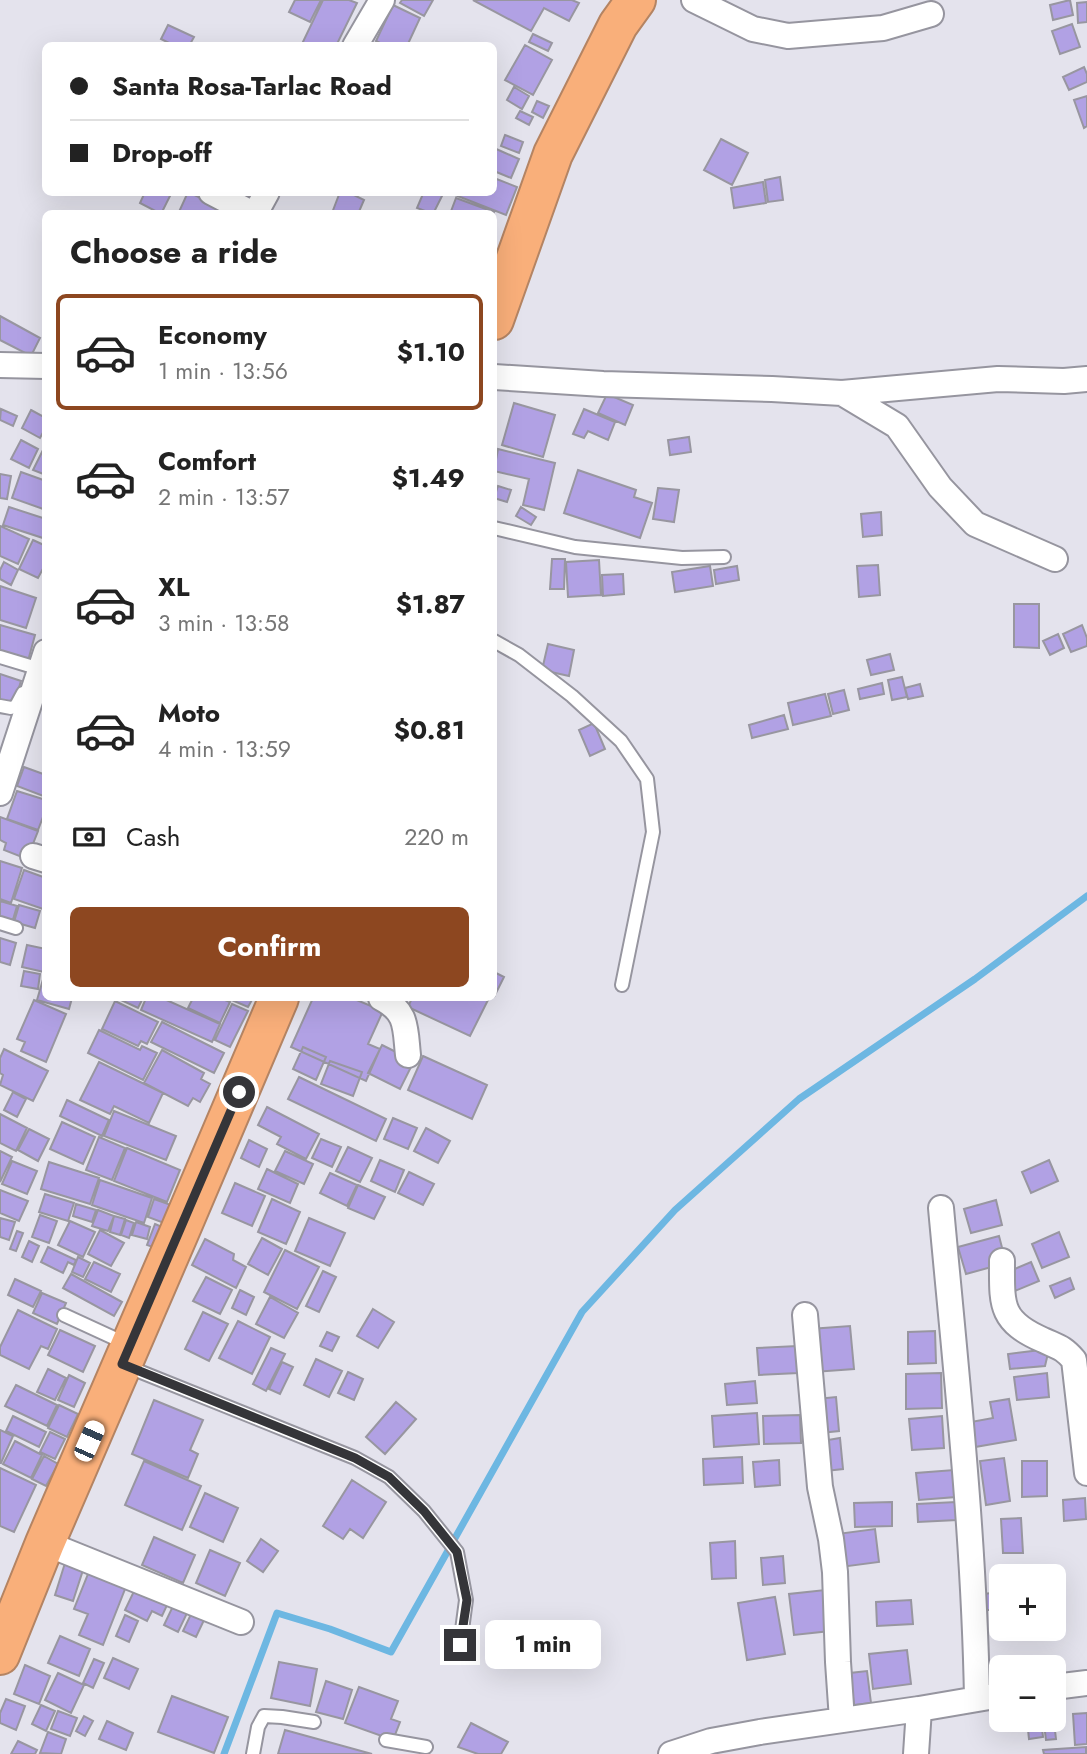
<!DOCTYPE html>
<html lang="en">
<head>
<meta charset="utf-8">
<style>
  body { margin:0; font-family:Jost,sans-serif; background:#f2f2f2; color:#222; height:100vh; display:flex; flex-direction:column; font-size:26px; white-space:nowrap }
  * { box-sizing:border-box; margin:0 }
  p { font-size:23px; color:#767676 }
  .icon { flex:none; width:38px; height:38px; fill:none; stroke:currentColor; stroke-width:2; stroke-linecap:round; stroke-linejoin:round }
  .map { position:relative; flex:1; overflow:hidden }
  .details { position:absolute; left:42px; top:210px; width:455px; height:791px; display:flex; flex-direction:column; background:#fff; border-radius:10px; box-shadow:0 7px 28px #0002 }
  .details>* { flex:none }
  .banner { position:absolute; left:42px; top:42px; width:455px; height:154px; border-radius:10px; box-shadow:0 7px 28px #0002; display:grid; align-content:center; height:154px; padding:0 28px; background:#fff }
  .controls { position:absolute; left:989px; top:1564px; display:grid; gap:14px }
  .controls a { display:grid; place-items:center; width:77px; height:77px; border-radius:10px; background:#fff; box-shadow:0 7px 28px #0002; font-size:35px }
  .end { position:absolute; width:32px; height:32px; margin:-16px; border:9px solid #353539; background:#fff; box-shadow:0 0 0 4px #fff }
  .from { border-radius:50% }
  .bubble { position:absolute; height:49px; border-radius:10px; background:#fff; box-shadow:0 7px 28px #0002; font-size:23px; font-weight:700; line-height:49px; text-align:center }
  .car { position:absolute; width:21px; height:42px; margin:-21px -10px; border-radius:9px; box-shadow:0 0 5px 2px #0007; background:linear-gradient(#fff 24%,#345 0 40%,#fff 0 76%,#345 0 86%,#fff 0) }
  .banner b { display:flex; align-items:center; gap:24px; height:66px; font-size:26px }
  .banner b+b { border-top:2px solid #e0e0e0 }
  .banner i { width:18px; height:18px; background:#222 }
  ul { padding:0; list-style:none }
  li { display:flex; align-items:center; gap:21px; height:116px; margin:0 14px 10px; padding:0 14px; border:4px solid transparent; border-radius:10px }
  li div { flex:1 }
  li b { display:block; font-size:26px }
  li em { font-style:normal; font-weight:700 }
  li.active { border-color:#8d4720 }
  li>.icon { width:63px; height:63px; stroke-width:1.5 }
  h2 { padding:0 28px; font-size:32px; line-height:84px }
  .pay { display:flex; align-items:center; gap:18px; height:77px; padding:0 28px; font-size:26px }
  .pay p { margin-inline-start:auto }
  .primary-button { display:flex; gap:14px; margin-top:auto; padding:14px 28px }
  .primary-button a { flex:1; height:80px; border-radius:10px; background:#8d4720; color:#fff; font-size:28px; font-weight:700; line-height:80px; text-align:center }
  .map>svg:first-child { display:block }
</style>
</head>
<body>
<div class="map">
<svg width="1087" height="1754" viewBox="0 0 1087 1754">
  <rect width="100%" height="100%" fill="#e4e3ed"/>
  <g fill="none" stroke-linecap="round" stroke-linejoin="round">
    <path stroke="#6db7e2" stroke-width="7" d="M224,1754L277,1613L330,1629L391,1652L582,1312L675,1210L799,1099L975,979L1087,896"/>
  </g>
  <path fill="#b1a1e4" stroke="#9896a0" stroke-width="2" d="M295,0H321L310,22L289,12Z
    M323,0H349L357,3L336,46H301Z
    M402,0H433L424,16L400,3Z
    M473,0H572L579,3L569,21L544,8L531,31Z
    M1070,0L1073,15L1053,20L1050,5Z
    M1087,2V22L1078,23L1077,3Z
    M393,5L420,18L407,46H386L376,41Z
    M1072,24L1080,47L1060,54L1052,31Z
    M168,25L194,37L189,46H175L161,39Z
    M533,34L552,43L548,51L529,42Z
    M525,45L552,60L533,95L505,80Z
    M1084,67L1087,74V82L1069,90L1063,77Z
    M514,87L529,96L522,109L507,100Z
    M1087,96V126L1084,128L1074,100Z
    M537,101L549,106L543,118L532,112Z
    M520,111L533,117L529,125L516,118Z
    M505,135L523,142L519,153L501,146Z
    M721,139L748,153L732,185L704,170Z
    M494,148L519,159L511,178L494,171Z
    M780,177L783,200L768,202L765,180Z
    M494,178L517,187L506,215L450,193L494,192Z
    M763,182L766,203L734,208L731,188Z
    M145,192H172L161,214L140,203Z
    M188,192L218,206L215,214H178Z
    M340,192H348L364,200L358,214L332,213Z
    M421,192H444L433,214L417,208L423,194Z
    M456,198L494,212L493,214H450Z
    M0,316L40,338L31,356L0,340Z
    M607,394L633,405L625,425L598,413Z
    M514,403L555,415L543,457L502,445Z
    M1,409L17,416L13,426L0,420Z
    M584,409L615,422L608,440L588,431L584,438L573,434Z
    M31,410L46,418V427L40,438L22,428Z
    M689,437L691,452L670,455L668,440Z
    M21,440L38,449L29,468L11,459Z
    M46,444V475L33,470Z
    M498,449L555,463L544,510L523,505L529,479L494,471Z
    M578,470L636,490L634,497L652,503L640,538L564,513Z
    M21,472L46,481V510L12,498Z
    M0,474L11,476L7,499L0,498Z
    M498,486L511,490L507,502L494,498Z
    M658,488L679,490L674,522L653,519Z
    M9,507L46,519V539L3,525Z
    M521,507L536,517L531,525L516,516Z
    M881,512L882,535L863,537L861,514Z
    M0,526L29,539L18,564L0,556Z
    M33,540L46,546V563L38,578L19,569Z
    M552,559H565L564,589H550Z
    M599,560L601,595L568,597L566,562Z
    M4,562L18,570L11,585L0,579V570Z
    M878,565L880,595L859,597L857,566Z
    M710,566L713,586L675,592L672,572Z
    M737,566L739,580L716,584L714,570Z
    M623,574L624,594L603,596L602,575Z
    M0,586L36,598L26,628L0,620Z
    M1014,604H1039V648L1014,647Z
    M0,625L35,635L28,661L0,653Z
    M1082,625L1087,638V646L1071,652L1063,634Z
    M1058,634L1064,648L1050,655L1043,641Z
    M548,644L574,650L569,676L542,670Z
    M890,654L894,670L871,675L867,660Z
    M0,674L21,681L12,710L0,706Z
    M902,677L907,697L892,700L888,680Z
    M882,683L884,694L860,699L858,689Z
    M920,684L923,696L908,699L905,688Z
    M844,690L849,710L833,714L828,694Z
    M825,694L831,716L793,725L788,703Z
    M784,715L788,729L752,738L749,725Z
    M594,723L605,749L590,756L579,730Z
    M24,767L46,775V797L17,786Z
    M17,791L46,800V809L38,830L7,819Z
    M0,817L38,831L27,859L4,850L6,843L0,840Z
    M0,861L22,868L11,903L0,899Z
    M24,870L46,878V910L14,899Z
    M0,901L17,906L12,923L0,919Z
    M19,905L40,911L35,928L14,922Z
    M0,938L16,943L10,965L0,962Z
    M27,945L46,949L44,972L22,967Z
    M24,971L40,974L38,989L21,986Z
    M494,972L504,977L494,997Z
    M44,976H46V998H72L69,1009L37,1000Z
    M119,998H143L138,1008L119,999Z
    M146,998H162L220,1024L212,1042L141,1010Z
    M193,998H220L230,1002L220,1023L188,1008Z
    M227,998H253L248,1007Z
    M313,998H352L383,1011L368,1044L380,1049L366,1081L291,1047Z
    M412,998H489L470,1036L408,1007Z
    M34,1000L66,1014L46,1062L21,1051L25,1042L17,1039Z
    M115,1001L158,1022L147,1044L141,1041L138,1046L102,1029Z
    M232,1004L248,1011L230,1047L215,1040Z
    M162,1022L224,1053L214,1073L151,1042Z
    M99,1030L140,1050L142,1046L157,1053L143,1080L88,1053Z
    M382,1045L414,1061L400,1089L368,1073Z
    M303,1047L326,1057L316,1080L293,1069Z
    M4,1049L48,1071L33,1101L0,1085L3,1075L0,1073V1058Z
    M162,1050L204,1073L201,1079L210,1084L200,1102L193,1098L188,1106L144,1083Z
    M423,1056L487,1085L472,1119L408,1090Z
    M330,1061L362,1072L353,1096L321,1084Z
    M99,1062L163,1093L149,1123L114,1106L110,1114L80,1100Z
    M299,1077L386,1119L376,1141L288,1099Z
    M13,1092L26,1099L17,1117L4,1110Z
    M67,1100L109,1120L102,1136L60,1116Z
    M267,1107L319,1134L306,1159L277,1144L281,1137L258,1125Z
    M114,1111L176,1136L166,1160L104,1136Z
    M0,1114L27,1128L16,1151L0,1143Z
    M393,1118L417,1128L408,1149L384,1139Z
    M62,1122L95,1137L83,1164L50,1149Z
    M426,1128L450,1141L438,1163L414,1151Z
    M29,1129L49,1139L38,1161L18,1150Z
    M99,1137L125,1148L112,1180L86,1170Z
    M321,1139L341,1147L332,1167L312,1158Z
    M249,1140L267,1149L259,1167L241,1158Z
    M348,1147L372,1158L360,1182L336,1171Z
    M127,1148L180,1170L167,1202L114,1181Z
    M0,1151L12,1157L0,1182Z
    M285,1151L313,1164L304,1184L275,1171Z
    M380,1160L404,1170L395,1192L371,1181Z
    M1049,1160L1058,1181L1031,1193L1022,1172Z
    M12,1161L37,1171L27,1194L2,1184Z
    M49,1162L99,1178L90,1204L41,1189Z
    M267,1169L298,1184L290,1203L258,1189Z
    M409,1172L434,1184L423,1205L398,1193Z
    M330,1173L357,1185L347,1206L320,1193Z
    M100,1180L152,1198L144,1223L92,1205Z
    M235,1183L265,1196L252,1226L222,1213Z
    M358,1185L385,1197L374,1219L348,1208Z
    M0,1190L28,1201L19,1221L0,1213Z
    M45,1194L74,1203L68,1221L39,1212Z
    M154,1199L171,1205L164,1223L148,1217Z
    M272,1199L300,1212L286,1244L258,1232Z
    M996,1200L1002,1225L971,1233L964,1209Z
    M76,1204L96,1210L92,1222L73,1216Z
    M98,1210L114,1216L108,1231L92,1226Z
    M40,1215L57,1221L49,1243L32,1237Z
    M114,1216L125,1219L120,1235L110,1232Z
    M0,1218L15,1222L9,1240L0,1237Z
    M309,1218L345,1233L330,1266L295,1251Z
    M126,1220L134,1223L129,1238L121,1235Z
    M70,1221L95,1232L83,1257L58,1245Z
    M136,1222L150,1227L147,1239L132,1235Z
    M155,1224L169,1230L161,1250L147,1245Z
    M100,1230L124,1243L111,1266L88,1254Z
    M17,1231L23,1233L16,1251L10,1249Z
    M1059,1232L1069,1257L1042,1268L1032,1244Z
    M999,1236L1006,1263L966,1274L958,1247Z
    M262,1238L282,1249L268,1275L248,1264Z
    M205,1239L234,1254L233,1260L246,1267L236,1288L192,1265Z
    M29,1241L39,1246L32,1262L22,1257Z
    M48,1247L76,1260L74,1265L68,1262L63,1273L41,1262Z
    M285,1250L319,1267L297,1309L264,1292Z
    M78,1257L90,1263L83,1277L72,1272Z
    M94,1262L120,1274L111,1292L85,1279Z
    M1031,1262L1039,1281L1010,1293L1003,1274Z
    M323,1271L336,1277L319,1312L306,1306Z
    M71,1274L122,1302L114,1316L63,1288Z
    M206,1277L232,1290L220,1314L193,1301Z
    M1070,1278L1074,1289L1055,1298L1050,1286Z
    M15,1279L41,1291L33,1307L8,1295Z
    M240,1290L254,1297L246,1315L232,1308Z
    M42,1293L66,1303L57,1324L33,1313Z
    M270,1297L298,1313L284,1338L256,1324Z
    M373,1309L394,1322L378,1348L357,1336Z
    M18,1310L57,1329L48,1349L41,1346L29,1369L0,1355V1347Z
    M203,1312L228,1324L209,1361L185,1349Z
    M238,1321L270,1337L252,1374L219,1358Z
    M850,1326L854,1369L814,1372L810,1329Z
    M60,1330L95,1346L83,1372L48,1355Z
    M935,1331L936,1363L908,1364V1332Z
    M327,1332L339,1337L332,1351L320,1346Z
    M797,1346L798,1373L759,1375L757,1348Z
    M271,1348L285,1354L266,1391L253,1384Z
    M1049,1349L1045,1366L1010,1369L1008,1354Z
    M316,1359L342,1371L329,1397L304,1385Z
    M282,1362L293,1367L280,1394L269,1389Z
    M48,1369L66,1378L55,1400L37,1392Z
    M348,1372L363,1379L354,1400L338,1393Z
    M941,1373L942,1408L906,1409V1374Z
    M1047,1373L1049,1397L1017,1400L1014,1377Z
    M69,1375L85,1383L74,1407L58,1400Z
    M755,1381L757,1403L727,1405L725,1384Z
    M16,1385L57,1405L47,1426L5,1406Z
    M836,1397L839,1431L821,1433L817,1399Z
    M1009,1399L1016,1440L975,1447L971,1422L993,1418L990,1402Z
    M154,1400L203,1420L190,1450L198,1454L188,1478L132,1454Z
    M396,1402L416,1419L385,1454L366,1437Z
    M59,1405L78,1414L67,1437L48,1428Z
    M757,1413L759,1444L714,1447L712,1416Z
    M800,1415L801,1443L764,1444L763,1416Z
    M13,1416L46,1432L39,1447L6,1431Z
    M942,1416L944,1448L912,1450L909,1419Z
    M0,1430L13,1436L1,1463H0Z
    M50,1432L65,1439L55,1459L40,1452Z
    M840,1438L843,1469L826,1471L822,1441Z
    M15,1441L42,1455L31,1478L3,1464Z
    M44,1456L58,1464L46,1486L32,1479Z
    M742,1457L743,1483L704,1485L703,1459Z
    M1004,1458L1010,1501L986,1505L980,1461Z
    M779,1460L780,1485L755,1487L753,1462Z
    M144,1461L201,1486L182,1530L125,1505Z
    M1022,1461H1047V1496L1022,1497Z
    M0,1468L36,1485L14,1532L0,1526Z
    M954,1470L956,1497L919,1500L916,1473Z
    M352,1480L386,1502L363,1538L350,1529L343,1539L323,1526Z
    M205,1493L238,1508L223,1542L190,1527Z
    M1085,1498L1086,1519L1064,1521L1063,1500Z
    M892,1502V1526L855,1527L854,1503Z
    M956,1502L957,1520L918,1522L917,1504Z
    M1021,1518L1023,1553H1003L1001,1519Z
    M875,1529L879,1562L841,1567L837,1534Z
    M154,1537L195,1555L183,1583L142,1565Z
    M261,1539L278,1551L263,1572L247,1561Z
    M735,1541L736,1578L712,1579L710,1543Z
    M210,1550L240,1563L225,1596L196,1583Z
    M783,1556L785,1583L763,1585L761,1558Z
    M65,1563L83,1570L73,1601L55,1595Z
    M90,1569L127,1584L103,1645L79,1635L88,1614L74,1609Z
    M991,1582H1001V1625H995L994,1610H985L984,1594L992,1593Z
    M136,1587L168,1603L162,1616L152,1611L147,1621L125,1610Z
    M825,1590L830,1631L794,1635L789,1594Z
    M775,1597L785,1654L747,1660L738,1603Z
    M911,1600L913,1624L877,1626L876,1602Z
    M174,1604L188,1611L178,1632L164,1625Z
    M192,1612L205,1618L196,1637L183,1631Z
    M125,1615L138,1621L129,1642L116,1636Z
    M60,1636L90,1649L79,1676L48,1663Z
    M907,1650L911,1684L873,1689L869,1654Z
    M113,1658L138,1669L129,1689L104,1678Z
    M94,1659L104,1663L93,1688L83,1683Z
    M279,1662L317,1669L310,1706L271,1698Z
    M25,1665L50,1676L39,1704L14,1694Z
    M867,1671L871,1703L854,1705L850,1673Z
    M58,1673L84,1685L71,1713L45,1700Z
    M326,1681L352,1690L343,1719L316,1712Z
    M359,1687L398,1701L391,1719L400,1722L393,1740L345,1723Z
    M172,1696L228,1717L214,1753L158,1732Z
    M6,1699L25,1706L16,1730L0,1723V1713Z
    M41,1705L55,1711L46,1731L32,1724Z
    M58,1711L77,1718L70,1736L51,1729Z
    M1087,1713V1744L1075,1745L1073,1714Z
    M84,1716L93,1721L85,1736L76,1731Z
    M1027,1720H1041L1043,1737L1029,1739Z
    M107,1721L133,1733L126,1750L99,1739Z
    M1054,1722L1056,1739L1046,1740L1044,1724Z
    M471,1723L508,1742L501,1754H478L458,1747Z
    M285,1730L372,1754H278Z
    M48,1732L66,1739L61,1754L40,1753Z
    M18,1741L37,1750L35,1754H11Z
    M1086,1747V1754H1044L1043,1750Z"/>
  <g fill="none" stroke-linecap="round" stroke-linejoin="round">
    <g stroke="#96959f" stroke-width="16">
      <path id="lane" d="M494,528L575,547L682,558L724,557
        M494,641L519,655L572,696L621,741L647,779L653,832L622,985
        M0,657L40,669
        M0,706L11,708L16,706L23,693
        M0,923L16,928
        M64,1315L127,1344
        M126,1366L355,1458L389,1477L424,1511L457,1552L466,1600L460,1645
        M386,1740L426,1747
        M253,1754L258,1727L264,1716L282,1717L314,1722"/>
    </g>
    <g stroke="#96959f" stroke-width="28">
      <path id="street" d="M694,0L753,29L788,36L883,28L931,14
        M355,46L382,0
        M211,192L253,214
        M255,214L267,192
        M0,365L46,366
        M494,377L603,384L772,389L842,393L897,426L940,487L975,524L1055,559
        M842,393L998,379L1064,381L1087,379
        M0,793L46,652
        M33,856L46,860
        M381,998C408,1012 405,1028 408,1055
        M941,1208C956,1371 974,1534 977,1698
        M1002,1261C1002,1304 999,1321 1043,1340C1058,1347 1063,1347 1074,1360L1087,1473
        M805,1315L820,1487L831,1539L835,1572L838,1662L842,1720
        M45,1543L241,1622
        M1054,1687L1087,1683
        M671,1754L711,1741L760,1732L919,1709L1001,1695
        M916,1754L919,1709"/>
    </g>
    <g stroke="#b48463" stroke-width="42">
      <path id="highway" d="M494,320L553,154L618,25L636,0
        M0,1655L45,1543L179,1233L279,998"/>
    </g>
    <use href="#lane" stroke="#fff" stroke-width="12"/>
    <use href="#street" stroke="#fff" stroke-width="24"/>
    <use href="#highway" stroke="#f9af7a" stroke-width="38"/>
  </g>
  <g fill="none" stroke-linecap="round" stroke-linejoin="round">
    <path stroke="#353539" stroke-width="9" d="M239,1092L122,1364L355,1458L389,1477L424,1511L457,1552L467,1600L460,1645"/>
  </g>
</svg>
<div class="controls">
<a>+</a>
<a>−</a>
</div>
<i class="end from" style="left:239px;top:1092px"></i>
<i class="end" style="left:460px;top:1645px"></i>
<div class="bubble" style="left:485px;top:1620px;width:116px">1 min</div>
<i class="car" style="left:89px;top:1441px;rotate:24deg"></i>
<div class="banner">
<b><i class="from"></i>Santa Rosa-Tarlac Road</b>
<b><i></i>Drop-off</b>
</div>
<section class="details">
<h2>Choose a ride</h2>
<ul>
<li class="active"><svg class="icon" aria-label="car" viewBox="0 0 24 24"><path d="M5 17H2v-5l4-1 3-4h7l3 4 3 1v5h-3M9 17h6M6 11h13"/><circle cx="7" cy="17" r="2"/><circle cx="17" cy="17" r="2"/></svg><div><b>Economy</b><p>1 min · 13:56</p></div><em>$1.10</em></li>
<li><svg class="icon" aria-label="car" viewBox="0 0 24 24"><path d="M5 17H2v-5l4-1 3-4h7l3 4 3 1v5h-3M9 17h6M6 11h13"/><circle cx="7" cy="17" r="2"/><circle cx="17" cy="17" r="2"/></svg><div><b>Comfort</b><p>2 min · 13:57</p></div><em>$1.49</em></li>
<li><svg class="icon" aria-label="car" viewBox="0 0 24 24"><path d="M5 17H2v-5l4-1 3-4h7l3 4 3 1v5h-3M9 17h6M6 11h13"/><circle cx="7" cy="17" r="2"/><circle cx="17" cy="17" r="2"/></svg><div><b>XL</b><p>3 min · 13:58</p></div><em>$1.87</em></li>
<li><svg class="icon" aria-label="car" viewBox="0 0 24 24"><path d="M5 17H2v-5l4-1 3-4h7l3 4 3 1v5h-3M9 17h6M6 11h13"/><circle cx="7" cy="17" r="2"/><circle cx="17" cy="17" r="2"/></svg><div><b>Moto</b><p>4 min · 13:59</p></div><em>$0.81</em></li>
</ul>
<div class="pay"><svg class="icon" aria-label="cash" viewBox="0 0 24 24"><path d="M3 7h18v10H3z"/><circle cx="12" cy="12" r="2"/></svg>Cash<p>220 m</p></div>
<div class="primary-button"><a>Confirm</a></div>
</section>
</div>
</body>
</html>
